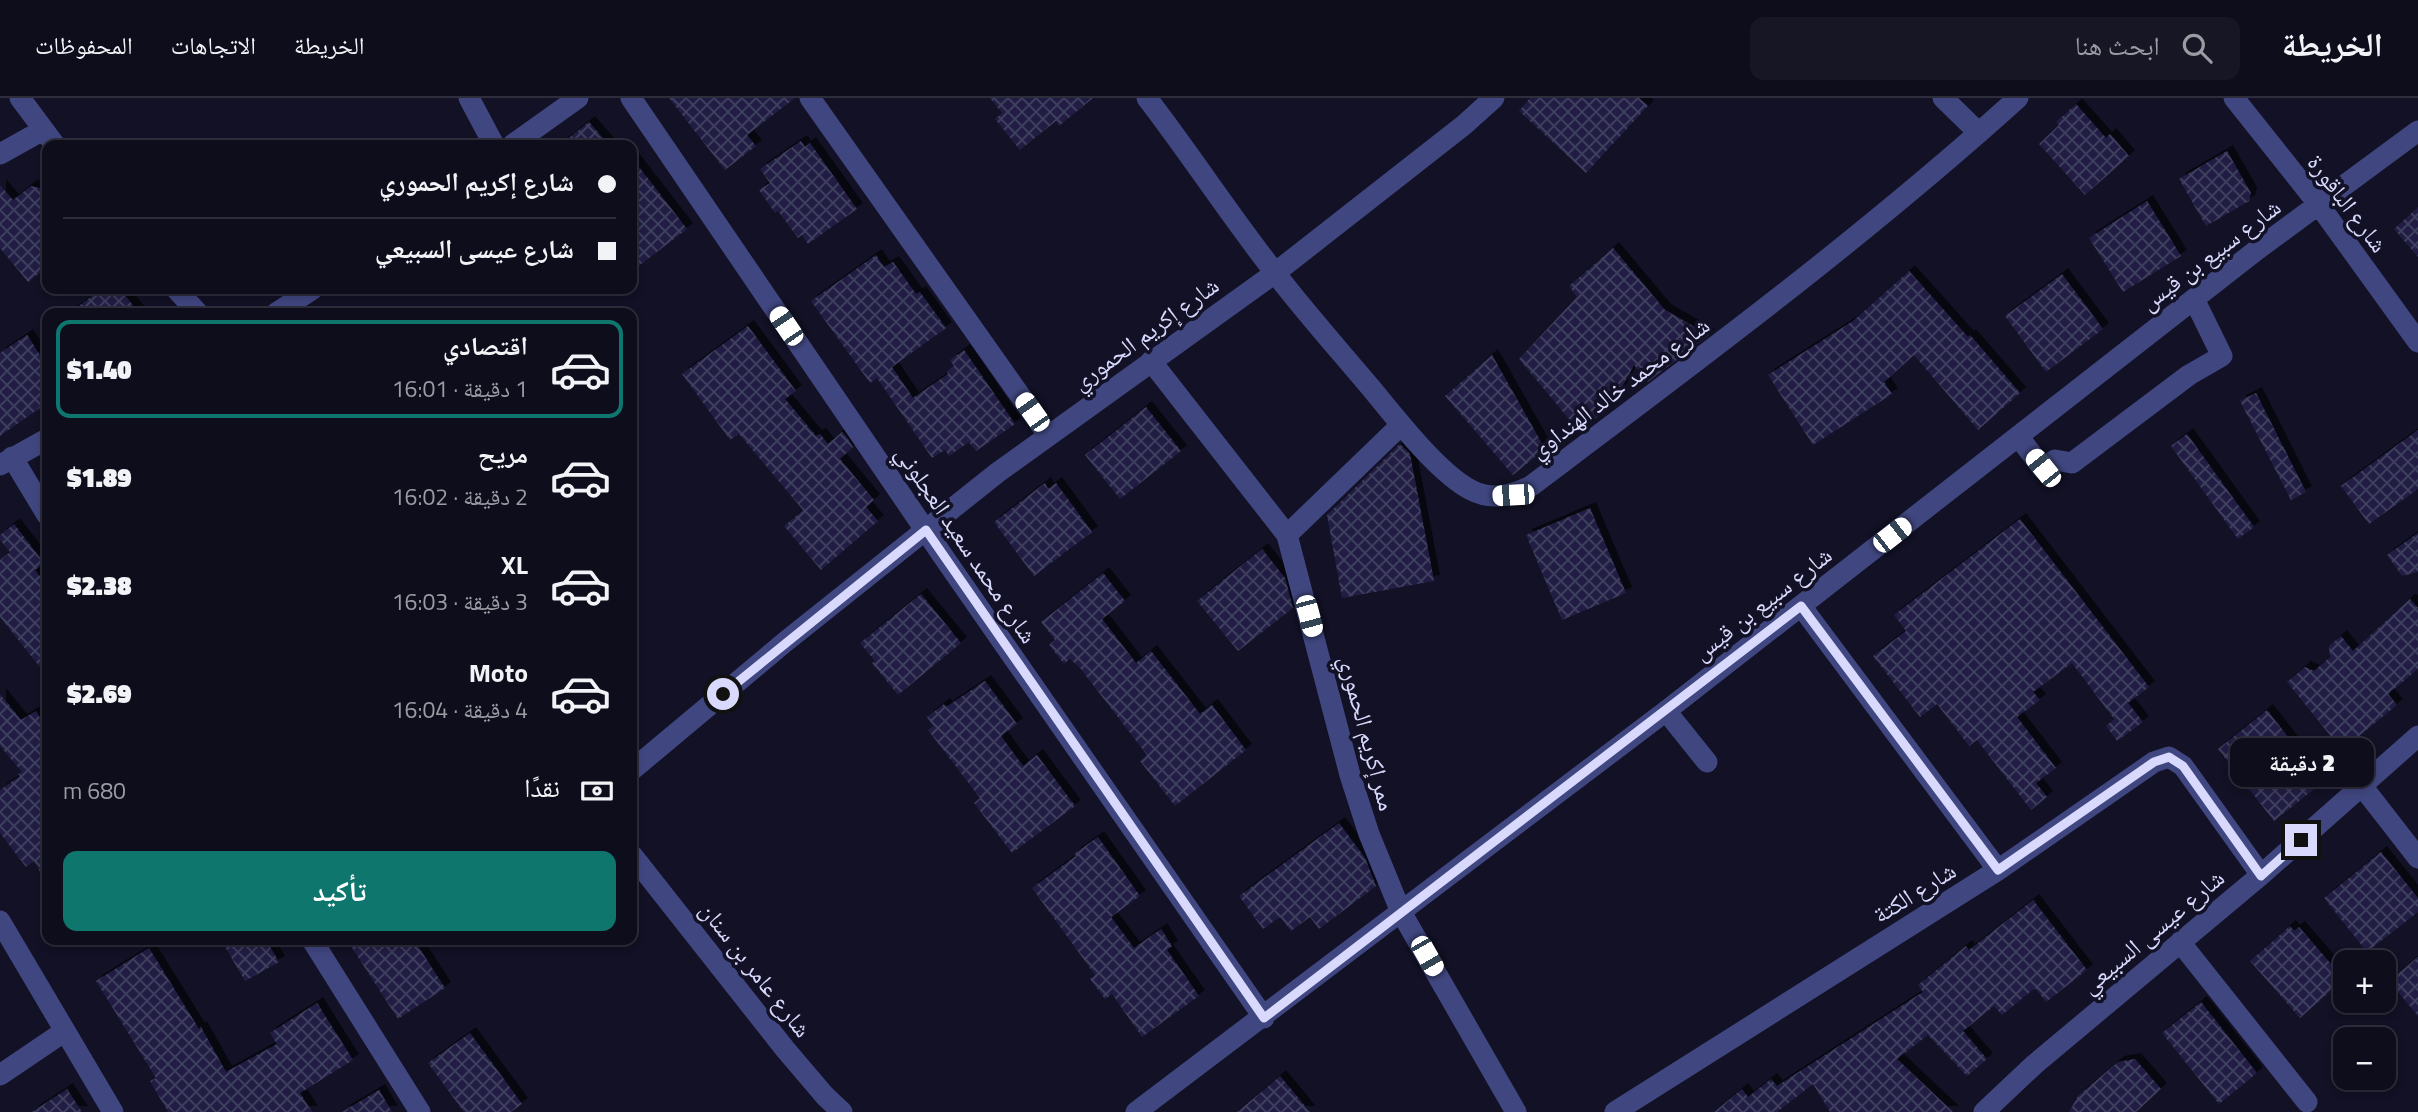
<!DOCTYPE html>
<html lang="ar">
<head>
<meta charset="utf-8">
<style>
  body { margin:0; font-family:"Titillium Web","Noto Naskh Arabic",sans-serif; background:#171625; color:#f1f3f6; direction:rtl; height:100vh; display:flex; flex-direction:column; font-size:26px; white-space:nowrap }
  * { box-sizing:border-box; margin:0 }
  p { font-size:23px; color:#9b9ca3 }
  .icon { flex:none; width:38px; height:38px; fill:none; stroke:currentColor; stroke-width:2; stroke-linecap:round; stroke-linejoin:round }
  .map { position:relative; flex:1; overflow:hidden; direction:ltr }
  .sheet { position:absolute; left:42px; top:210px; width:595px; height:637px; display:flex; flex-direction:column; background:#0e0d1c; border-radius:14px; box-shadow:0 4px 10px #0003,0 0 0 2px #2e2d3b; direction:rtl }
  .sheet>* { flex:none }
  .hud { position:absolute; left:42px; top:42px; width:595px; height:154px; border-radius:14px; box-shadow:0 4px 10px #0003,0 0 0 2px #2e2d3b; direction:rtl; display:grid; align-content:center; height:154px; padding:0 21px; background:#0e0d1c }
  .buttons { position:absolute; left:2333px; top:852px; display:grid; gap:14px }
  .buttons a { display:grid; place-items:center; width:63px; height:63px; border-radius:14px; background:#0e0d1c; box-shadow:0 4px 10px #0003,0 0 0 2px #2e2d3b; font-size:35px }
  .end { position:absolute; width:32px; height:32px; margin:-16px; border:9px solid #d8d9fc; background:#111; box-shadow:0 0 0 4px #111 }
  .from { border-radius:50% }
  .bubble { position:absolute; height:49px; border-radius:14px; background:#0e0d1c; box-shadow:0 4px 10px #0003,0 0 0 2px #2e2d3b; font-size:23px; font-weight:800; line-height:49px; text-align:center; direction:rtl }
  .car { position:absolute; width:21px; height:42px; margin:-21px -10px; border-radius:9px; box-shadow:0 0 5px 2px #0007; background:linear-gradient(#fff 24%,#345 0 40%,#fff 0 76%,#345 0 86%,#fff 0) }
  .hud b { display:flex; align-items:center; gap:24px; height:66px; font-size:26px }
  .hud b+b { border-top:2px solid #2e2d3b }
  .hud i { width:18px; height:18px; background:#f1f3f6 }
  ul { padding:12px 0 0; list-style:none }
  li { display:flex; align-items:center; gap:21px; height:98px; margin:0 14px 10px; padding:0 7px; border:4px solid transparent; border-radius:14px }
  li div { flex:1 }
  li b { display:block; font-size:26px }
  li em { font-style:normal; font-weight:800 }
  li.active { border-color:#0f766e }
  li>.icon { width:63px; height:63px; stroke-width:1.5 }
  .pay { display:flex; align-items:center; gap:18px; height:77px; padding:0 21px; font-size:26px }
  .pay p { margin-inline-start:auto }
  .button { display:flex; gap:14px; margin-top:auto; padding:14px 21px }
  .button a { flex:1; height:80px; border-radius:14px; background:#0f766e; color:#fff; font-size:28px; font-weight:800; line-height:80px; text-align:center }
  header { display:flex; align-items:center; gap:42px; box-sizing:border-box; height:98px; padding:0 35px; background:#0e0d1c; border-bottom:2px solid #2e2d3b }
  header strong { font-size:33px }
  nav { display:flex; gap:38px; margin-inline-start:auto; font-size:24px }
  .search { width:490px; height:63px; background:#171625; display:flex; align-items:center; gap:18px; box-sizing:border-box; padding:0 24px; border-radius:14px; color:#9b9ca3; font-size:26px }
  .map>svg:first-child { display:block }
</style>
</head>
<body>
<header>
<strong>الخريطة</strong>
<div class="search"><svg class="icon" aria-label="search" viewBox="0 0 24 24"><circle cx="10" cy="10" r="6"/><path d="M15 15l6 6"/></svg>ابحث هنا</div>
<nav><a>الخريطة</a><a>الاتجاهات</a><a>المحفوظات</a></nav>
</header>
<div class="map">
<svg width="2418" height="1014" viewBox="0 0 2418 1014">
  <defs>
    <pattern id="building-cross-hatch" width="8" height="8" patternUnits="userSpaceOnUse" patternTransform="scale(1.75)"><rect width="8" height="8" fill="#211f44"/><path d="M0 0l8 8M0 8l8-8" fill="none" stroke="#403f60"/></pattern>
    <filter id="shadow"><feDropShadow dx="6" dy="-6" stdDeviation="0" flood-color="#0009"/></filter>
  </defs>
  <rect width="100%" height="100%" fill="#121125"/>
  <path fill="url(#building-cross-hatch)" filter="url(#shadow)" d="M669,0H795L747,37L756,48L725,72Z
    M990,0H1093L1059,28L1056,23L1020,52L995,21L1002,15Z
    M1530,0H1639L1648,8L1586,75L1519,13Z
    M2076,6L2106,40L2110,36L2129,58L2085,97L2039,46L2059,27L2056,24Z
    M589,24L609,47H560Z
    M801,43L805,49L810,45L857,111L808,146L802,137L798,140L778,113L775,115L759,92L770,85L760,71Z
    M2227,53L2251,95L2249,103L2206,128L2179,81Z
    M632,60L687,131L632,173Z
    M0,87L13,102L31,88L47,92V169L28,184L0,150Z
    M2147,103L2181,158L2123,194L2089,140Z
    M2418,109V159L2394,131Z
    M1613,150L1665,212L1709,237L1648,284L1634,267L1610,311L1578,332L1519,261L1577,199L1569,188Z
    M876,157L884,169L893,164L916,196L920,194L946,230L892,269L913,300L948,276L947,273L954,268L950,262L964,252L1015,326L976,353L969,344L949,358L945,352L932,360L877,280L870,285L811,203Z
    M1909,173L1968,239L1970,237L2020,295L1978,332L1914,257L1884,284L1892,296L1813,347L1768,277L1853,223Z
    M2062,176L2103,231L2046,274L2005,218Z
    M101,191H120L139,215H70Z
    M748,228L796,293L785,301L816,338L820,336L828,346L842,334L846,338L853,349L840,361L874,402L866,409L878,423L821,472L784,428L803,412L739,336L730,342L682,276Z
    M27,237L47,268V305L0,338V255Z
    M1492,257L1545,351L1513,377L1445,298Z
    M2256,295L2306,394L2291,402L2240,303Z
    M1146,309L1181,353L1120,401L1085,357Z
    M2418,332V391L2369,426L2341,388Z
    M2187,336L2254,429L2238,441L2171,348Z
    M1400,346L1410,356L1434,483L1342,500L1327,417Z
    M1045,385L1048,391L1056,385L1092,434L1034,478L994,424Z
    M1590,410L1626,495L1562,522L1526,437Z
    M2020,421L2149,589L2128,605L2143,624L2117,643L2106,628L2114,621L2072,565L2033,594L2040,602L2017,619L2056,670L2036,685L2047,699L2031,712L1977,642L1969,648L1937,606L1920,619L1873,558L1906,533L1894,517Z
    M14,426L44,465L35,472L47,488V578L0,519V462L10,454L0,442V437Z
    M2418,435V474L2402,478L2387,457Z
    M1262,451L1285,480L1293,510L1238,553L1197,503Z
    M1103,475L1125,503L1102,521L1136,565L1151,553L1200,616L1212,607L1246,652L1175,708L1140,663L1147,657L1080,570L1070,561L1064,566L1049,547L1055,542L1041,524Z
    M921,496L961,545L898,597L872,565L875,563L860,545Z
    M2410,501L2418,510V571L2388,596L2397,607L2342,652L2287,584L2305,569L2314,573L2330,559L2329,548L2341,538L2353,553Z
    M985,583L1017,626L1001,638L1023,668L1037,657L1075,708L1012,755L974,705L980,700L928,632L933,628L927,619L944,606L946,609Z
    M0,596L21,622L36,613L47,632V787L34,763L26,769L0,735V692L20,678L18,676L22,674L0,648Z
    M2267,612L2323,684L2274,723L2218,651Z
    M1339,725L1365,760L1376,788L1319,831L1310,819L1291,833L1280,819L1263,831L1239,798Z
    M1098,739L1140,798L1111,819L1134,850L1161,831L1172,848L1167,852L1199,898L1142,939L1112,896L1105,901L1090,881L1095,877L1032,790L1076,758L1074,756Z
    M2381,754L2418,800V814L2367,854L2324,800Z
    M2033,802L2087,872L2046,904L2035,890L2002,917L1994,908L1963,933L1987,961L1967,978L1928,937L1897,961L1953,1014H1830L1813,986L1777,1014H1714L1742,991L1748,999L1771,981L1777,988L1923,894L1918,887L1966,848L1969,852Z
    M2290,828L2294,833L2299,829L2344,881L2300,920L2250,863Z
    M221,842H266L279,864L245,883Z
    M347,842H414L445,890L398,921Z
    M149,850L199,931L201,929L226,974L277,946L270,935L317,905L353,962L300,995L312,1014H168L150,983L156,980L96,883Z
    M2418,859V918L2389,883Z
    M2201,904L2257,975L2219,1006L2162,935Z
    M470,935L522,1006L511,1014H464L428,965Z
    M2135,961L2161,991L2136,1014H2069L2078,998L2118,964Z
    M1280,978L1310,1014H1237L1265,991Z
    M67,991L82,1014H32Z
    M379,992L392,1014H342Z"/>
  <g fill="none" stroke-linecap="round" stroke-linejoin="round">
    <path stroke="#404780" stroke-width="21" d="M20,0L55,47
      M469,0L494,47
      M631,0L945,461L1264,920
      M810,0L1048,337
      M1147,0C1191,57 1231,119 1276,176C1306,215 1339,252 1371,290C1395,319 1438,375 1471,392C1492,403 1512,397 1531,388C1697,263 1864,139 2018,0
      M1943,0L1979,35
      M2234,0L2319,107L2418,244
      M512,47L578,0
      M0,56L43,32
      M176,191L198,215
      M276,215L313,191
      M1151,263L1287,437L1350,677L1369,736L1401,814L1516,1014
      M2018,338L2043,371L2055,362L2072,365L2189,277L2222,258L2194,201
      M12,359L47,417
      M0,367L47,341
      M1287,437L1401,327
      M1801,508L1998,772
      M1666,613L1707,664
      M632,672L785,544L997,375L1275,175L1464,27L1494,0
      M2362,688L2418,760
      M632,757L785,951L825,998L842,1014
      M0,823L113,1014
      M312,842L420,1014
      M2180,844L2307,1004
      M0,977L65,933
      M1136,1014L1666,613L2258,151L2418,33
      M1615,1014L1998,772L2154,664L2169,659L2183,668L2261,777
      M1984,1014L2035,966L2261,777L2418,638"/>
  </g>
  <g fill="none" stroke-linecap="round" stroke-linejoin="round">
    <path stroke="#d8d9fc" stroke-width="9" d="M723,596L926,432L1264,920L1801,508L1998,772L2154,664L2169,659L2183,668L2261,778L2301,742"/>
  </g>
  <g text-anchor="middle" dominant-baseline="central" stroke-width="7" stroke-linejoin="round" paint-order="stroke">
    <g font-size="24" fill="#d8d9fc" stroke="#121125">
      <text transform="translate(2348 105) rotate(53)">شارع الباقورة</text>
      <text transform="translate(2210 156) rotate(-37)">شارع سبيع بن قيس</text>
      <text transform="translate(1145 235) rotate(-36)">شارع إكريم الحموري</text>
      <text transform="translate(1619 289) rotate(-37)">شارع محمد خالد الهنداوي</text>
      <text transform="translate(967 446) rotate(56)">شارع محمد سعيد العجلوني</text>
      <text transform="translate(1762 505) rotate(-38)">شارع سبيع بن قيس</text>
      <text transform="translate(1368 635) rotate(75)">ممر إكريم الحموري</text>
      <text transform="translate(1914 794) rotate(-32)">شارع الكتة</text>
      <text transform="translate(2152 833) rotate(-40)">شارع عيسى السبيعي</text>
      <text transform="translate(756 871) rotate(52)">شارع عامر بن سنان</text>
    </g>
  </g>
</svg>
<div class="buttons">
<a>+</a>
<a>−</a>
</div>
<i class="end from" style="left:723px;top:596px"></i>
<i class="end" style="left:2301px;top:742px"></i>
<div class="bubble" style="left:2230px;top:640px;width:144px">2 دقيقة</div>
<i class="car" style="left:786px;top:228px;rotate:326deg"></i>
<i class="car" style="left:1032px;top:314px;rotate:325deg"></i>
<i class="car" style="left:2043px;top:370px;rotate:321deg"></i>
<i class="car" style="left:1513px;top:397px;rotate:267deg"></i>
<i class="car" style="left:1892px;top:437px;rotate:52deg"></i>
<i class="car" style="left:1309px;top:518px;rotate:165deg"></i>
<i class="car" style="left:1427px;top:858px;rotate:150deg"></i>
<div class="hud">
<b><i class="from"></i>شارع إكريم الحموري</b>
<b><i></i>شارع عيسى السبيعي</b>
</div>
<section class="sheet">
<ul>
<li class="active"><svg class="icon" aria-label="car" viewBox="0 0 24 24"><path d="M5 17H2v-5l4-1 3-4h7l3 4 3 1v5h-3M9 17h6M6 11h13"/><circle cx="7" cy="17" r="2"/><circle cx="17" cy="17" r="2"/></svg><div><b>اقتصادي</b><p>1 دقيقة · 16:01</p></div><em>$1.40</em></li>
<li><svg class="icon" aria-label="car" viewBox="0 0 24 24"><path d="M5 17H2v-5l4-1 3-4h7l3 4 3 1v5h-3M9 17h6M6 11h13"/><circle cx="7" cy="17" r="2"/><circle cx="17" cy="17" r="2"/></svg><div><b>مريح</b><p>2 دقيقة · 16:02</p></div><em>$1.89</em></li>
<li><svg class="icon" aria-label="car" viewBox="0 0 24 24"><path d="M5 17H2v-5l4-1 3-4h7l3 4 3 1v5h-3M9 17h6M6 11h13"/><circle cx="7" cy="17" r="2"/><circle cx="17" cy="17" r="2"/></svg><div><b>XL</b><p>3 دقيقة · 16:03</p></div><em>$2.38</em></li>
<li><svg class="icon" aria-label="car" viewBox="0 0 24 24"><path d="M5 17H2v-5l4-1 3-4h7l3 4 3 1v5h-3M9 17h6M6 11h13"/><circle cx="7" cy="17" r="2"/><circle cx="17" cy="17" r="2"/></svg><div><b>Moto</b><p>4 دقيقة · 16:04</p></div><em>$2.69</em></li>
</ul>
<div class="pay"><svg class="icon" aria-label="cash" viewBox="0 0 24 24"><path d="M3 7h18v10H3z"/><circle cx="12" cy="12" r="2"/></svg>نقدًا<p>680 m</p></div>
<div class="button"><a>تأكيد</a></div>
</section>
</div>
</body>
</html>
